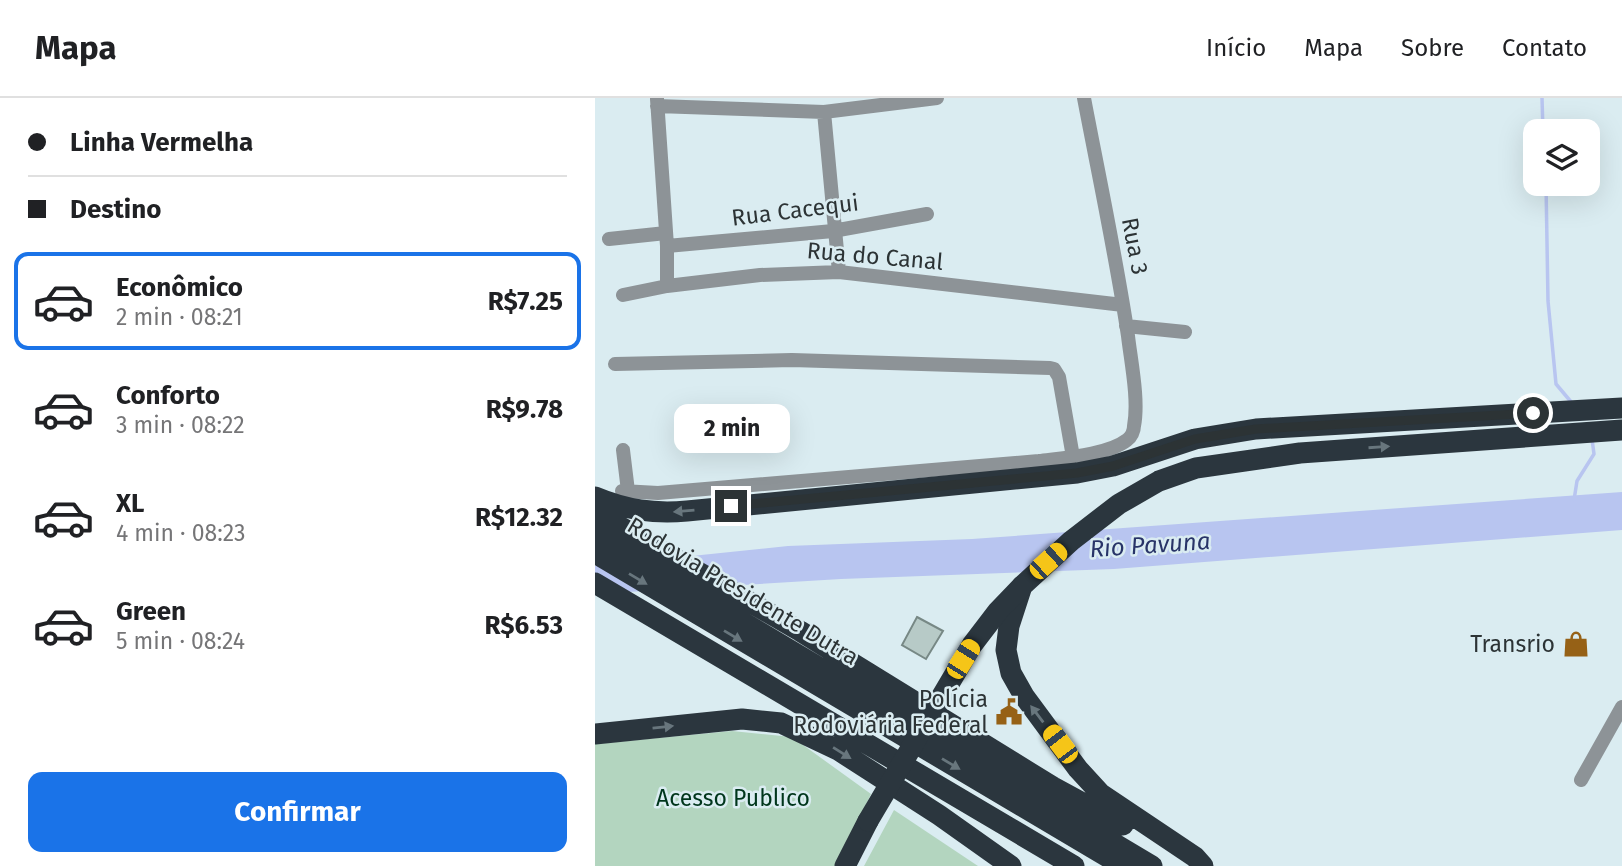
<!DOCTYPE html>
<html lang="pt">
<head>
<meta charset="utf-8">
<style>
  body { margin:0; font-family:"Fira Sans",sans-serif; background:#f2f2f2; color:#202124; height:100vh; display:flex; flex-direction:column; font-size:26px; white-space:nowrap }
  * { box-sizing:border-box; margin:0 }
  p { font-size:23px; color:#757577 }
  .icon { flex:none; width:38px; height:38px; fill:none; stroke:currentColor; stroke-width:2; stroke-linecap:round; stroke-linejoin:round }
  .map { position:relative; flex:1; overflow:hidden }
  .drawer { display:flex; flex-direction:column; background:#fff; width:595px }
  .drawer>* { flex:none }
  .banner { display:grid; align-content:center; height:154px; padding:0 28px; background:#fff }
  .controls { position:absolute; left:928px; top:21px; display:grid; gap:14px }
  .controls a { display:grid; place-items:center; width:77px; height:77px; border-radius:14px; background:#fff; box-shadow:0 7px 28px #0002; font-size:35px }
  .end { position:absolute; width:32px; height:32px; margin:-16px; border:9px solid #2c3335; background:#fff; box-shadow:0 0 0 4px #fff }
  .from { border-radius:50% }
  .bubble { position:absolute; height:49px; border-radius:14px; background:#fff; box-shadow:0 7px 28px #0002; font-size:23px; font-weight:700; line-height:49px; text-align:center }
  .car { position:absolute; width:21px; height:42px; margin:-21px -10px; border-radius:9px; box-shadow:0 0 5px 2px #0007; background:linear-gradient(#f5c518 24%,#345 0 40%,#f5c518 0 76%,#345 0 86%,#f5c518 0) }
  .banner b { display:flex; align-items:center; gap:24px; height:66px; font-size:26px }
  .banner b+b { border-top:2px solid #e0e0e0 }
  .banner i { width:18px; height:18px; background:#202124 }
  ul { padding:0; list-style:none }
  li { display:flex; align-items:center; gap:21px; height:98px; margin:0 14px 10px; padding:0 14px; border:4px solid transparent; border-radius:14px }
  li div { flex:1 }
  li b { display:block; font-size:26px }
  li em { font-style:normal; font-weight:700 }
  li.on { border-color:#1a73e8 }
  li>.icon { width:63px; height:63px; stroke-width:1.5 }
  .button { display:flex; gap:14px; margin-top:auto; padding:14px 28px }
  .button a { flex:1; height:80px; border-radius:14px; background:#1a73e8; color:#fff; font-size:28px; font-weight:700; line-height:80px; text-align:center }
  header { display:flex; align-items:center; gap:42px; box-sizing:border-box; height:98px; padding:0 35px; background:#fff; border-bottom:2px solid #e0e0e0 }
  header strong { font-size:33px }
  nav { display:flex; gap:38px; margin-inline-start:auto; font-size:24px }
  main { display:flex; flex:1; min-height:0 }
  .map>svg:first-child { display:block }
</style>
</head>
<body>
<header>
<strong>Mapa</strong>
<nav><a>Início</a><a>Mapa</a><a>Sobre</a><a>Contato</a></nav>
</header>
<main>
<section class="drawer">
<div class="banner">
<b><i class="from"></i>Linha Vermelha</b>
<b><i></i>Destino</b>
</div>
<ul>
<li class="on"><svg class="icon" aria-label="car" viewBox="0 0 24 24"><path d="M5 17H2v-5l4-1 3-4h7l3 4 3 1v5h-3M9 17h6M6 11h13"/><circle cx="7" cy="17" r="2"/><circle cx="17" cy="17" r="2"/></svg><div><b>Econômico</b><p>2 min · 08:21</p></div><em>R$7.25</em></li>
<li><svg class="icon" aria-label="car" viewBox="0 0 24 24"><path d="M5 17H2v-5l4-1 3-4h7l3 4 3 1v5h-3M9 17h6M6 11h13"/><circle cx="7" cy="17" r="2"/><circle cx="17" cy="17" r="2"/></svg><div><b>Conforto</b><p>3 min · 08:22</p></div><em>R$9.78</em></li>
<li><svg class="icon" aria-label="car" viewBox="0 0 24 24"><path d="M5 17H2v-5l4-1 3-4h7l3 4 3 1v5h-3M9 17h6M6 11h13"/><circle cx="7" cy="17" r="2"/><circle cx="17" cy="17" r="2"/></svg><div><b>XL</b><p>4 min · 08:23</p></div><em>R$12.32</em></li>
<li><svg class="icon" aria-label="car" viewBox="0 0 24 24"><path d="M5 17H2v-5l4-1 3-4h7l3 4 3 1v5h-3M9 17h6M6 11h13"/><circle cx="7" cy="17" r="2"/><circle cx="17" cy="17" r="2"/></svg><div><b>Green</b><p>5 min · 08:24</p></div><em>R$6.53</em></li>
</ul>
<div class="button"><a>Confirmar</a></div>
</section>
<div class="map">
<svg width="1027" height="768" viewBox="0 0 1027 768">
  <rect width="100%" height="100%" fill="#daecf1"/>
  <path fill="#b3d5bf" d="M137,633L197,639L276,696L241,768H0V646Z
    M299,712L383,768H269Z"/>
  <path fill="#b8c5f0" d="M1027,394V432L519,471L246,481L0,496V468L193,448L377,441Z"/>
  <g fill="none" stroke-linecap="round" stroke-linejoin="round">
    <path stroke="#b8c5f0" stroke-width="3.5" d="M947,0L948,33
      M951,86L953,203L961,286L977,305
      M979,402L982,383L999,356L997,341"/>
  </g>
  <path fill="#b7cac7" stroke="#778885" stroke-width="2" d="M322,519L348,533L331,561L307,547Z"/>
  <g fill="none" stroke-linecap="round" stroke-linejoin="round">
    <path stroke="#8d9397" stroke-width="14" d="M62,1L72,148V188
      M62,8L229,14L342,0
      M229,14L244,174
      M14,141L71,135
      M72,148L238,133L332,116
      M28,197L72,188L165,177L244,174L528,207
      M531,228L590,234
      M20,266L197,262L455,270L459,271L464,279L478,359
      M28,352L33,393
      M27,393L63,395L444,363C467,360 513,357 532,342C536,339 539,333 539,328C544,302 536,264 533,238C521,158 504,79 489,0
      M986,682L1027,609"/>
    <path stroke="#2b363e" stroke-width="21" d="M0,399C31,412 59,416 92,413L482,375L518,368L600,341L661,331L1027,310
      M0,414L205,533L458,689L528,727
      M0,436L557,768
      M0,455L528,768
      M0,485L479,768
      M0,636L147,621L186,625L243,652L344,717L416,768
      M250,768L273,723
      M608,768L600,759L506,696L483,671L429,598L416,575L411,552L414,528L427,488L476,443L524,406L564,383L601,370L705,355L1027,332"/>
    <path stroke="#2b363e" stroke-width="21" d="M273,723L377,547L403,513L427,488"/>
  </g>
  <defs><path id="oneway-solid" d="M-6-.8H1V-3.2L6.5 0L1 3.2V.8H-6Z" transform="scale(1.75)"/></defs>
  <g fill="#68767d">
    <use href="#oneway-solid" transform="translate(784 349) rotate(-4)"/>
    <use href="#oneway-solid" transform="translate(89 413) rotate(175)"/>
    <use href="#oneway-solid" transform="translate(43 481) rotate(31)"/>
    <use href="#oneway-solid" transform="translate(138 538) rotate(31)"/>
    <use href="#oneway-solid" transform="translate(442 616) rotate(-127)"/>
    <use href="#oneway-solid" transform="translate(68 629) rotate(-6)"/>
    <use href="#oneway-solid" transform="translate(247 655) rotate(32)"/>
    <use href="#oneway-solid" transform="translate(356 666) rotate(31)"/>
  </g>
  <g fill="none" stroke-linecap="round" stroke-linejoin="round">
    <path stroke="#2c3335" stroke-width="9" d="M136,408L482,375L518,368L600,341L661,331L938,315"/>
  </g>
  <defs>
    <g id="shop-bare" transform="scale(2.1)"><path d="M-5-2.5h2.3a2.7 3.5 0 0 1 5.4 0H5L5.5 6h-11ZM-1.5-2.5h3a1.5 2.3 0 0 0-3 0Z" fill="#966116" stroke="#daecf1" stroke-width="2.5" paint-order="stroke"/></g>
    <g id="civic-bare" transform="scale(2.1)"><path d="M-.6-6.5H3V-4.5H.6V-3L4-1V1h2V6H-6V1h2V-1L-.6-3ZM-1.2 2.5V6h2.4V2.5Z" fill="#966116" stroke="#daecf1" stroke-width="2.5" paint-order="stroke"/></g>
  </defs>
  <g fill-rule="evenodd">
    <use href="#shop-bare" x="981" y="546"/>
    <use href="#civic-bare" x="414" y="614"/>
  </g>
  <g text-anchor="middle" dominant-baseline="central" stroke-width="5" stroke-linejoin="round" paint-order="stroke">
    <g font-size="23" fill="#2c3335" stroke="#daecf1">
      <text transform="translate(200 112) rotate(-7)">Rua Cacequi</text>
      <text transform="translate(540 148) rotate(79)">Rua 3</text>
      <text transform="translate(280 158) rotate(5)">Rua do Canal</text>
      <text transform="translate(148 493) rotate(31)">Rodovia Presidente Dutra</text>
    </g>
    <g font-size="23" fill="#2c3335" stroke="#daecf1" text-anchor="end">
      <text x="960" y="546">Transrio</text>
      <text x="393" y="601">Polícia<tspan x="393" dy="26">Rodoviária Federal</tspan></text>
    </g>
    <g font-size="23" fill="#00361c" stroke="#daecf1">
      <text x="138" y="700">Acesso Publico</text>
    </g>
    <g font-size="24" font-style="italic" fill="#283468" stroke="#daecf1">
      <text transform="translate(555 447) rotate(-4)">Rio Pavuna</text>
    </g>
  </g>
</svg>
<div class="controls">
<a><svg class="icon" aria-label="layers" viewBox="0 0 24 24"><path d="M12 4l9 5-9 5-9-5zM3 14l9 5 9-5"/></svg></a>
</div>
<i class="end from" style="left:938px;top:315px"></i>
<i class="end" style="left:136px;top:408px"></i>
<div class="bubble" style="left:79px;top:306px;width:116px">2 min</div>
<i class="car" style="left:453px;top:463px;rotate:48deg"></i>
<i class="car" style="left:368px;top:561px;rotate:32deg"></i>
<i class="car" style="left:465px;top:646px;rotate:323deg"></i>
</div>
</main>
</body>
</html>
